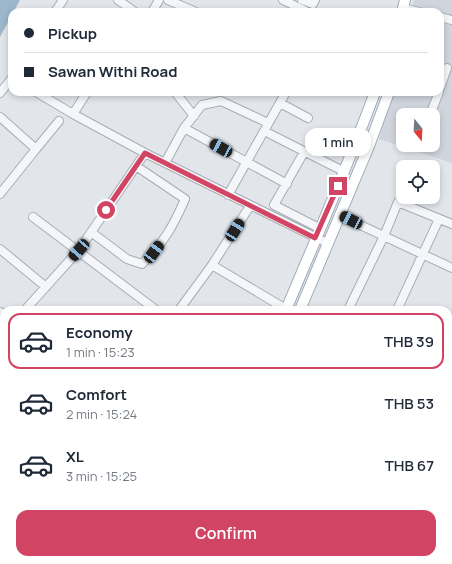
<!DOCTYPE html>
<html lang="en">
<head>
<meta charset="utf-8">
<style>
  body { margin:0; font-family:Manrope,sans-serif; background:#f2f2f3; color:#1f2937; height:100vh; display:flex; flex-direction:column; font-size:15px; white-space:nowrap }
  * { box-sizing:border-box; margin:0 }
  p { font-size:13px; color:#747a83 }
  .icon { flex:none; width:22px; height:22px; fill:none; stroke:currentColor; stroke-width:2; stroke-linecap:round; stroke-linejoin:round }
  .map { position:relative; flex:1; overflow:hidden }
  .panel { position:absolute; left:0px; top:306px; width:452px; height:258px; display:flex; flex-direction:column; background:#fff; border-radius:12px 12px 0 0; box-shadow:0 2px 6px #0003 }
  .panel>* { flex:none }
  .top-card { position:absolute; left:8px; top:8px; width:436px; height:88px; border-radius:12px; box-shadow:0 2px 6px #0003; display:grid; align-content:center; height:88px; padding:0 16px; background:#fff }
  .needle { width:26px; rotate:162deg }
  .fabs { position:absolute; left:396px; top:108px; display:grid; gap:8px }
  .fabs a { display:grid; place-items:center; width:44px; height:44px; border-radius:8px; background:#fff; box-shadow:0 2px 6px #0003; font-size:20px }
  .end { position:absolute; width:18px; height:18px; margin:-9px; border:5px solid #d24463; background:#fff; box-shadow:0 0 0 2px #fff }
  .from { border-radius:50% }
  .bubble { position:absolute; height:28px; border-radius:12px; background:#fff; box-shadow:0 2px 6px #0003; font-size:13px; font-weight:600; line-height:28px; text-align:center }
  .car { position:absolute; width:12px; height:24px; margin:-12px -6px; border-radius:5px; box-shadow:0 0 3px 1px #0007; background:linear-gradient(#222 24%,#8ab4d8 0 40%,#222 0 76%,#8ab4d8 0 86%,#222 0) }
  .top-card b { display:flex; align-items:center; gap:14px; height:38px; font-size:15px }
  .top-card b+b { border-top:1px solid #e0e1e3 }
  .top-card i { width:10px; height:10px; background:#1f2937 }
  ul { padding:7px 0 0; list-style:none }
  li { display:flex; align-items:center; gap:12px; height:56px; margin:0 8px 6px; padding:0 8px; border:2px solid transparent; border-radius:12px }
  li div { flex:1 }
  li b { display:block; font-size:15px }
  li em { font-style:normal; font-weight:600 }
  li.active { border-color:#d24463 }
  li>.icon { width:36px; height:36px; stroke-width:1.5 }
  .action { display:flex; gap:8px; margin-top:auto; padding:8px 16px }
  .action a { flex:1; height:46px; border-radius:12px; background:#d24463; color:#fff; font-size:16px; font-weight:600; line-height:46px; text-align:center }
  .map>svg:first-child { display:block }
</style>
</head>
<body>
<div class="map">
<svg width="452" height="564" viewBox="0 0 452 564">
  <rect width="100%" height="100%" fill="#e2e6eb"/>
  <path fill="#d0d5dd" fill-rule="evenodd" d="M414,0H452V163L379,139L393,92H440V12H412ZM403,115H433V145H403Z"/>
  <path fill="#9cb6cb" d="M0,0H20L0,37Z"/>
  <g fill="none" stroke-linecap="round" stroke-linejoin="round">
    <g stroke="#a7adb5" stroke-width="10">
      <path id="minor" d="M118,0L135,12
        M168,0L196,12
        M283,0L308,12
        M302,0L313,4L315,0
        M403,8L419,12
        M55,12L63,0
        M152,12L159,0
        M440,17L452,20
        M440,88L447,68
        M36,92L73,114L145,153L327,243
        M175,92L194,116
        M0,93L12,78
        M280,103L308,118
        M73,114L87,92
        M430,115L439,92
        M0,117L36,149L0,194
        M184,128L202,105L221,101L268,123
        M270,134L345,172
        M36,149L59,121
        M304,152L274,205L319,228
        M165,163L184,128L287,184
        M228,195L286,92
        M339,215L452,268
        M33,217L156,310
        M91,232L127,259L142,264C164,242 173,227 185,199L136,166
        M0,249L46,287
        M212,265L286,309
        M25,310L79,250L145,153
        M179,310L212,265L250,206
        M348,310L384,236L398,202L452,224
        M397,310L439,219
        M0,312L4,314
        M0,338L4,333
        M448,358L452,360
        M448,400L452,393
        M0,434L4,437
        M448,437L452,439
        M102,560L107,564
        M316,560L320,564
        M368,560L372,564
        M424,560L427,564
        M0,561L2,564
        M383,564L385,560"/>
    </g>
    <g stroke="#a0abb7" stroke-width="12">
      <path id="major" d="M402,12L405,0
        M286,310C316,238 348,166 375,92
        M300,310L369,146L389,92
        M62,564L67,560
        M82,564L86,560"/>
    </g>
    <use href="#minor" stroke="#f5f6f9" stroke-width="8"/>
    <use href="#major" stroke="#fff" stroke-width="10"/>
  </g>
  <g fill="none" stroke-linecap="round" stroke-linejoin="round">
    <path stroke="#d24463" stroke-width="5" d="M106,210L145,153L315,238L338,186"/>
  </g>
</svg>
<div class="fabs">
<a><svg class="needle" viewBox="-14 -14 28 28"><path d="M0-13l5 13h-10z" fill="#e53935"/><path d="M0 13l5-13h-10z" fill="#747a83"/></svg></a>
<a><svg class="icon" aria-label="locate" viewBox="0 0 24 24"><circle cx="12" cy="12" r="6"/><path d="M12 2v4M12 18v4M2 12h4M18 12h4"/></svg></a>
</div>
<i class="end from" style="left:106px;top:210px"></i>
<i class="end" style="left:338px;top:186px"></i>
<div class="bubble" style="left:305px;top:128px;width:66px">1 min</div>
<i class="car" style="left:221px;top:148px;rotate:299deg"></i>
<i class="car" style="left:351px;top:220px;rotate:296deg"></i>
<i class="car" style="left:235px;top:230px;rotate:32deg"></i>
<i class="car" style="left:79px;top:250px;rotate:221deg"></i>
<i class="car" style="left:154px;top:252px;rotate:37deg"></i>
<div class="top-card">
<b><i class="from"></i>Pickup</b>
<b><i></i>Sawan Withi Road</b>
</div>
<section class="panel">
<ul>
<li class="active"><svg class="icon" aria-label="car" viewBox="0 0 24 24"><path d="M5 17H2v-5l4-1 3-4h7l3 4 3 1v5h-3M9 17h6M6 11h13"/><circle cx="7" cy="17" r="2"/><circle cx="17" cy="17" r="2"/></svg><div><b>Economy</b><p>1 min · 15:23</p></div><em>THB 39</em></li>
<li><svg class="icon" aria-label="car" viewBox="0 0 24 24"><path d="M5 17H2v-5l4-1 3-4h7l3 4 3 1v5h-3M9 17h6M6 11h13"/><circle cx="7" cy="17" r="2"/><circle cx="17" cy="17" r="2"/></svg><div><b>Comfort</b><p>2 min · 15:24</p></div><em>THB 53</em></li>
<li><svg class="icon" aria-label="car" viewBox="0 0 24 24"><path d="M5 17H2v-5l4-1 3-4h7l3 4 3 1v5h-3M9 17h6M6 11h13"/><circle cx="7" cy="17" r="2"/><circle cx="17" cy="17" r="2"/></svg><div><b>XL</b><p>3 min · 15:25</p></div><em>THB 67</em></li>
</ul>
<div class="action"><a>Confirm</a></div>
</section>
</div>
</body>
</html>
